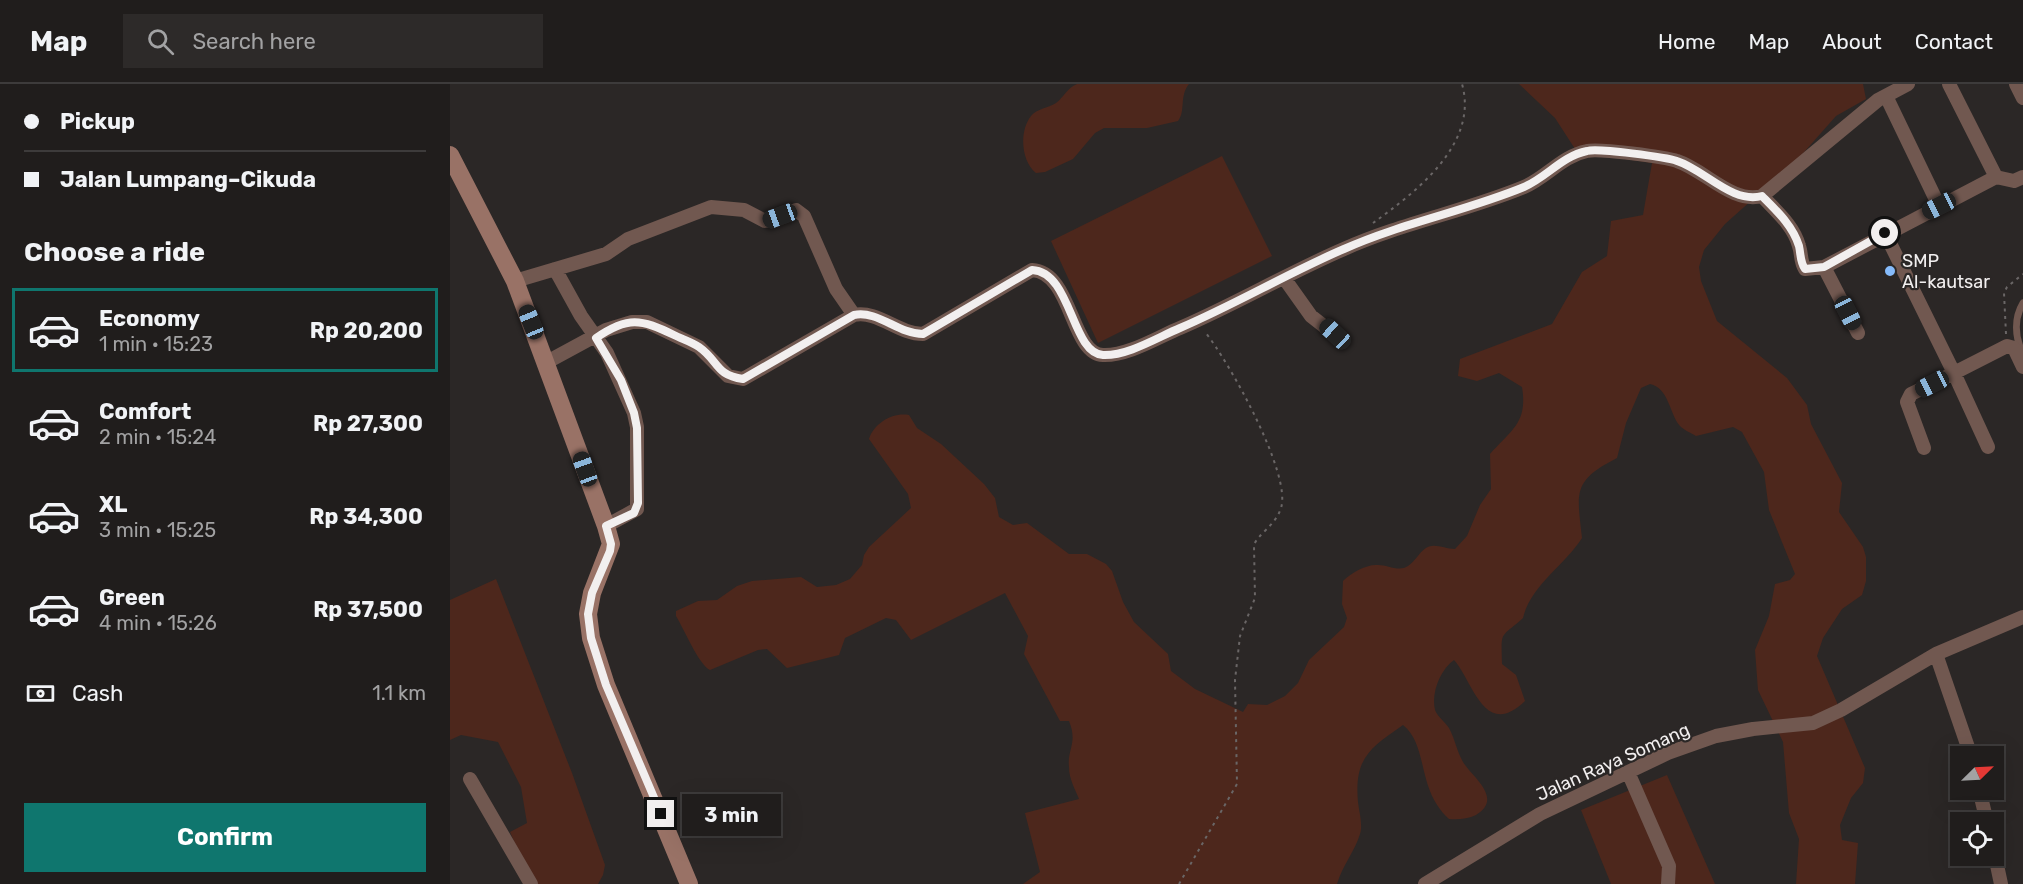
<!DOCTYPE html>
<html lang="en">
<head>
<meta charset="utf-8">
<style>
  body { margin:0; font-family:Rubik,sans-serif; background:#2d2a29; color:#f1f3f6; height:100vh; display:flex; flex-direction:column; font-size:22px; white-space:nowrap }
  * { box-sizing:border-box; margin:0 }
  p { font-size:20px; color:#a2a2a3 }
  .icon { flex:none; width:33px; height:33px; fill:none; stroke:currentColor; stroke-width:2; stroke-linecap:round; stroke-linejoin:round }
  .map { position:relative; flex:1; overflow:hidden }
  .drawer { display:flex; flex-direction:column; background:#201d1c; width:450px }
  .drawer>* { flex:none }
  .hud { display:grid; align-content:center; height:132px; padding:0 24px; background:#201d1c }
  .needle { width:39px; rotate:66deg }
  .buttons { position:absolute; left:1500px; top:662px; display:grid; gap:12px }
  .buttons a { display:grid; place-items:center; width:54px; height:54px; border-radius:0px; background:#201d1c; box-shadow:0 6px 24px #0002,0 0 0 2px #3d3b3b; font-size:30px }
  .end { position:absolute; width:27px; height:27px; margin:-14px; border:8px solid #f2efef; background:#111; box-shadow:0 0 0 3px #111 }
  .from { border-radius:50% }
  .bubble { position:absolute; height:42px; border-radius:0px; background:#201d1c; box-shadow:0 6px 24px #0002,0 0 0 2px #3d3b3b; font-size:20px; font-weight:700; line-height:42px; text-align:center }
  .car { position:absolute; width:18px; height:36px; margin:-18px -9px; border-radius:8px; box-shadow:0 0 4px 2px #0007; background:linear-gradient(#222 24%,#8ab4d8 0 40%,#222 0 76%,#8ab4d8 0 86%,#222 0) }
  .hud b { display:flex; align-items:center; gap:21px; height:57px; font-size:22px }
  .hud b+b { border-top:2px solid #3d3b3b }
  .hud i { width:15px; height:15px; background:#f1f3f6 }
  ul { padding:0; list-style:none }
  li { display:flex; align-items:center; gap:18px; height:84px; margin:0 12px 9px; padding:0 12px; border:3px solid transparent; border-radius:0px }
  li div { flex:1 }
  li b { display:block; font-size:22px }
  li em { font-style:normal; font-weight:700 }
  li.current { border-color:#0f766e }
  li>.icon { width:54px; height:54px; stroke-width:1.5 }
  h2 { padding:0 24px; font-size:27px; line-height:72px }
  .pay { display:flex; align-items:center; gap:15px; height:66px; padding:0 24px; font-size:22px }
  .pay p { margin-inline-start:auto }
  .action { display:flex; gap:12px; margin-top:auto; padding:12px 24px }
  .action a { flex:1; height:69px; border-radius:0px; background:#0f766e; color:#fff; font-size:24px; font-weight:700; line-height:69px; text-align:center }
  header { display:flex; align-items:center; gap:36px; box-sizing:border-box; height:84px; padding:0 30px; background:#201d1c; border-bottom:2px solid #3d3b3b }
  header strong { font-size:28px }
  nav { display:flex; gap:33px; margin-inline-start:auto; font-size:21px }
  .search { width:420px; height:54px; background:#2d2a29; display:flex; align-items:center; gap:15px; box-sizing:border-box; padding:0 21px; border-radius:0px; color:#a2a2a3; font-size:22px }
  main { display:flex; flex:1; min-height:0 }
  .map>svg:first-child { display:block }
</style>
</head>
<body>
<header>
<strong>Map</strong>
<div class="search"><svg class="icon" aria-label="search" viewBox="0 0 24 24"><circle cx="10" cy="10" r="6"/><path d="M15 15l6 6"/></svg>Search here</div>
<nav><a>Home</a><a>Map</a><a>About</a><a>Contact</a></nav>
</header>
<main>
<section class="drawer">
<div class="hud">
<b><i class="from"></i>Pickup</b>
<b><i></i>Jalan Lumpang–Cikuda</b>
</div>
<h2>Choose a ride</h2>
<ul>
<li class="current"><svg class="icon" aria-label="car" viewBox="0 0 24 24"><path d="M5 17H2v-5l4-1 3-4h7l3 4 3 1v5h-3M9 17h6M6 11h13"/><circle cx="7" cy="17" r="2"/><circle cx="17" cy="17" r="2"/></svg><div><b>Economy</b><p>1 min · 15:23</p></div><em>Rp 20,200</em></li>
<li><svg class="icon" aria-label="car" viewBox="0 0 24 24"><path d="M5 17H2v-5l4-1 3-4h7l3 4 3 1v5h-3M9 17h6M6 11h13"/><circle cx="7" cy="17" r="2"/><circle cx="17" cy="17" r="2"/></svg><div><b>Comfort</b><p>2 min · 15:24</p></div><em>Rp 27,300</em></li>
<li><svg class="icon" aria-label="car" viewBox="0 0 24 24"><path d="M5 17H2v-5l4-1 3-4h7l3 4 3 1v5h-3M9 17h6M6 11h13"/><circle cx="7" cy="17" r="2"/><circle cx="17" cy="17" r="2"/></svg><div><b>XL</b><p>3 min · 15:25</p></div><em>Rp 34,300</em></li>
<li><svg class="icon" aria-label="car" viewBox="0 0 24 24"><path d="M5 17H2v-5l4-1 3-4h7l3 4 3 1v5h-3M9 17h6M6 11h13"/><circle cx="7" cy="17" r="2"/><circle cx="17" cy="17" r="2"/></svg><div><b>Green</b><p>4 min · 15:26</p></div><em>Rp 37,500</em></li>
</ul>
<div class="pay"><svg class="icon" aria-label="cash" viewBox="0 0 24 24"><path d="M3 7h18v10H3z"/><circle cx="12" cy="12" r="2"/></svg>Cash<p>1.1 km</p></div>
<div class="action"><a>Confirm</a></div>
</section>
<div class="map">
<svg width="1573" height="800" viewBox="0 0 1573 800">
  <rect width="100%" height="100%" fill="#2b2726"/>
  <path fill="#4d271c" d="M627,0H739C729,12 736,27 728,37L697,44H654L645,49L623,75L595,88L586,89C571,77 569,47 581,32C586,25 598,24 606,19C614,13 617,4 627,0Z
    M1069,0H1413L1416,15L1386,32L1348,75L1275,140L1254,166L1249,183L1251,197L1267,237L1337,294L1357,321L1361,340L1392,399L1389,428L1413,463L1416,473V497L1412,511L1392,525L1373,554L1367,572L1415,684L1413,699L1401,714L1390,741L1392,756L1408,759L1405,800H1346L1349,755L1339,729L1333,658L1308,606L1305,566L1319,532L1325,500L1340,496L1345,490L1319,426L1314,388L1292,348L1283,343L1246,352C1241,349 1234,346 1230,342C1219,329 1219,304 1200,300L1191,304L1176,339L1167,374C1122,397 1127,408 1132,454C1114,482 1081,501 1073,534C1050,555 1051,545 1052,580L1066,591L1075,617C1034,657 1022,595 1004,576C990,586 981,609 985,626C987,632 995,638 999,644C1005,655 1007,668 1013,678C1022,693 1054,714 1026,731C1018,735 1007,736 999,735C966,705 979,662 953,641C920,664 904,674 908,718C909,727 913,741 910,750C905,767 892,782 887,800H573L590,788L575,729L629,715C625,705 619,695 619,683C617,665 628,659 619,637H610L574,570L578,552L555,509L461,556L446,536L436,534L395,554L389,571L337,584L317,565L308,566L260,586C249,581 234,545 226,532V527L248,517L267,516L287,502L302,497L351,493L367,503L386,501L400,495L412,481L414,471L419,463L461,424L458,410L419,355C424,339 443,328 459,331L467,344L491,360L534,400L545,414L549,433L563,441L577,439L619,470H637L656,480L662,487L673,518L684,538L718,570L721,587L745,605L793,628L798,620L817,621L835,612L848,599L859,576L894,543L897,534L892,520L893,497C901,489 915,481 926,481C935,480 944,486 954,484C966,480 970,463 982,462C988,461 997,465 1005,465L1017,452L1030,421L1041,405L1040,370C1061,346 1078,339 1072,303L1049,289L1027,297L1008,292L1010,275L1102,240L1132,188L1157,172L1161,137L1193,131L1202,79L1127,68L1105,34Z
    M772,72L822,172L648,259L601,157Z
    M46,495L122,689L155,781L153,791L148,800H82L60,748L77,739L71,703L48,658L11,651L0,656V516Z
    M1217,691L1265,800H1161L1131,726Z"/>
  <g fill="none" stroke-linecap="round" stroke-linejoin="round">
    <path stroke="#6a6666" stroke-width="2" stroke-dasharray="3 4.5" stroke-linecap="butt" d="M923,139C966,108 1029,60 1012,0
      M1556,250L1554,209L1557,203L1573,190
      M729,800L787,700L785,596L790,552L805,514L804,461C808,450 825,442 831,424C842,390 778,276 755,248"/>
    <path stroke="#715850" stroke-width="7" d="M1572,268C1565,252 1564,234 1573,219"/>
    <path stroke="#715850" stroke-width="14" d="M1499,0L1546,93L1564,97L1573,93
      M1566,0L1573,14
      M1436,12L1489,122
      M1312,112C1326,127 1344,142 1349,162C1352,171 1350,177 1355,185L1374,183L1546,93
      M1435,149L1504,289L1557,262L1564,264L1573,283
      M1374,183L1408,249
      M105,185L131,232L157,269L184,329L187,343V425L156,442
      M834,194L861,232L884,250
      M65,197L156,170L178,155L261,123L294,126L315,137L346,126L354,132L386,205L404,231
      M97,278L156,246L182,238H197L249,263L278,292L293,295L404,231C428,226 448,250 473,250L582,186C622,188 621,270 653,271C678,272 708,253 730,244C786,220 838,189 894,165C952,139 1016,127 1074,103C1097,93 1112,72 1137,67C1148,64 1216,73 1227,77C1255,86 1282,120 1312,112L1428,16L1458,0
      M1474,364L1457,318L1461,310L1504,289L1538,363
      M1486,570L1521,672
      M1178,688L1219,782L1218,800
      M20,695L81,800
      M1529,705L1537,738
      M1544,767L1551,800
      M975,800L1090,730L1218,669L1266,652L1303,645L1363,639L1391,626L1486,570L1573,533"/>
    <path stroke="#997266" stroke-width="18" d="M0,71L65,197L156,442L161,460L142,509L138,530L141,554L156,601L239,800"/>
  </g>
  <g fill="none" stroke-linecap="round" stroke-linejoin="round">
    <path stroke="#f2efef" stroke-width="8" d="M211,730L156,601L141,554L138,530L142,509L160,467L161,460L156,442L184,429L188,419L187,344L184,329L171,296L146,254C178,232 191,235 224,251C232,255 242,258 249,263C269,277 265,291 293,295L404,231C428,226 448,250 473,250L582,186C622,188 621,269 653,271C678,272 708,253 730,244C786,220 838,189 894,165C952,139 1016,127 1074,103C1097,93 1112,72 1137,67C1148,64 1216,73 1227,77C1255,86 1282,120 1312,112C1327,127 1343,142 1349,162C1351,171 1350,178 1355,185L1374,183L1435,149"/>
  </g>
  <circle fill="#86bbfb" stroke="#2b2726" stroke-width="2" cx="1440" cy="187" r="6"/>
  <g text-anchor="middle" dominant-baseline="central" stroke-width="4.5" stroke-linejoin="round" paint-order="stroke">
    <g font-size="18" fill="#f2efef" stroke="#2b2726" text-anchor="start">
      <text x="1452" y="177">SMP<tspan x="1452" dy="21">Al-kautsar</tspan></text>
    </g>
    <g font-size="18" fill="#f2efef" stroke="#2b2726">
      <text transform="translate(1163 678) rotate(-24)">Jalan Raya Somang</text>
    </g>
  </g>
</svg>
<div class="buttons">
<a><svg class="needle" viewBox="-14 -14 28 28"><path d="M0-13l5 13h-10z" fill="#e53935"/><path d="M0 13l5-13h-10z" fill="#a2a2a3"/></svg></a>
<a><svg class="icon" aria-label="locate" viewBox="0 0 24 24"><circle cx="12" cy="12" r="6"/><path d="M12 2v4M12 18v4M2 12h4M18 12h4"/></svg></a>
</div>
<i class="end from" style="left:1435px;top:149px"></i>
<i class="end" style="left:211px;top:730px"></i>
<div class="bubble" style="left:232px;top:710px;width:99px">3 min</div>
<i class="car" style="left:1489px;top:122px;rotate:243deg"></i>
<i class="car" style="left:330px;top:132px;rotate:250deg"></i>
<i class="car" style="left:1398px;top:229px;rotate:153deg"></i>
<i class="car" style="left:81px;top:238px;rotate:338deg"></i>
<i class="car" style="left:885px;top:250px;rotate:313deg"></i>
<i class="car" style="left:1482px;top:300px;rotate:243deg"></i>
<i class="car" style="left:135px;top:385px;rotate:340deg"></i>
</div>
</main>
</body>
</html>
